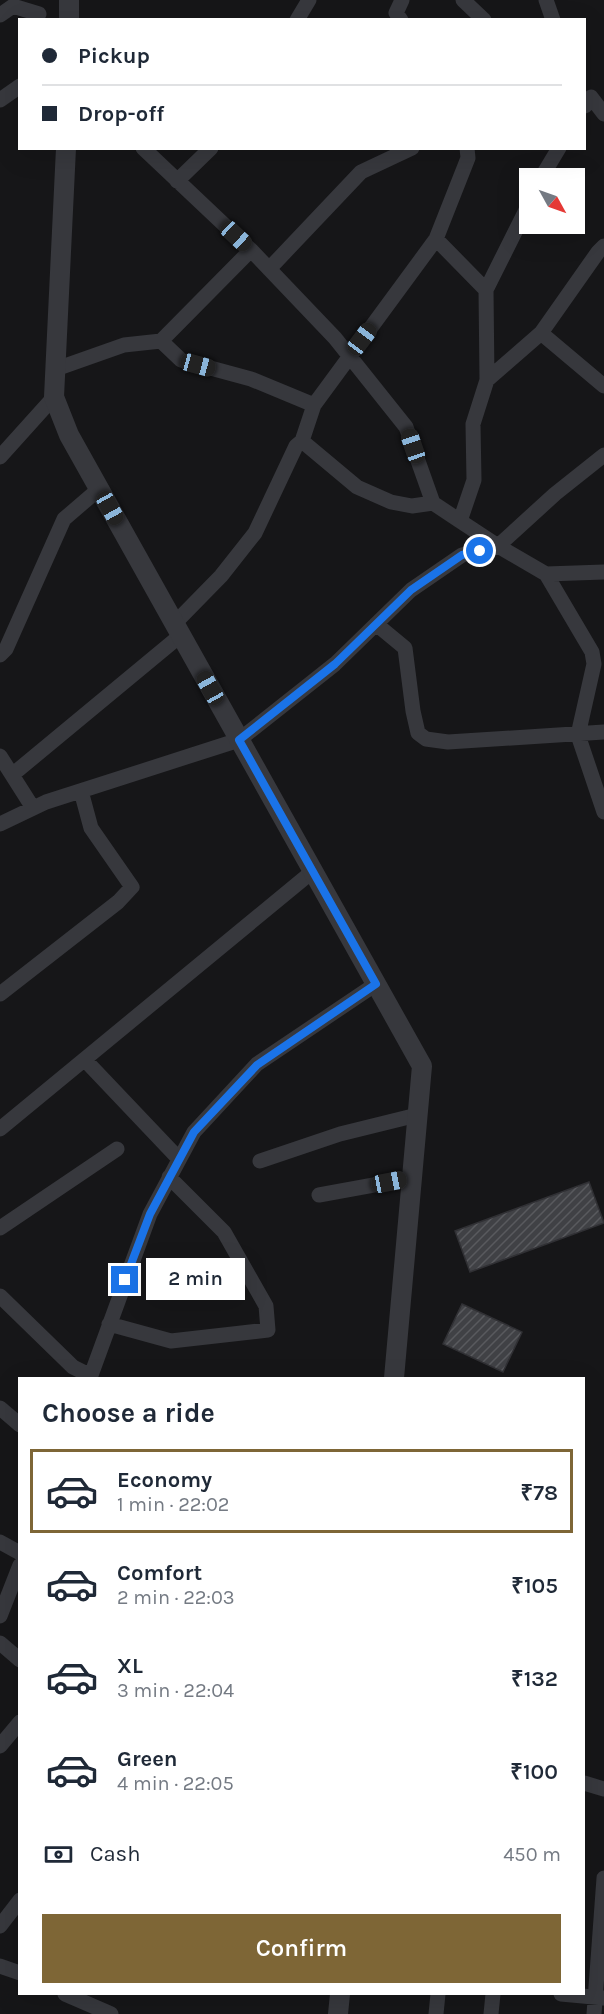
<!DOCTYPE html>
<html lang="en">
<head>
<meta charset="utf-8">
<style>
  body { margin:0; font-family:Karla,sans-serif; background:#f6f6f7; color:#1f2937; height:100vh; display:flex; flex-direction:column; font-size:22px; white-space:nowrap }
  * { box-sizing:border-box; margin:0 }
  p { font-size:20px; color:#747a83 }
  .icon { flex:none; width:33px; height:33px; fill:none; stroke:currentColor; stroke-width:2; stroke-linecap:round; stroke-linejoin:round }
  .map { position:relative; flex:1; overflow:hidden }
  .sheet { position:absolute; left:18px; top:1377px; width:567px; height:618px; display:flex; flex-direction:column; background:#fff; border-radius:0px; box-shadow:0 6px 24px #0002 }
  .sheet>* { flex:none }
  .hud { position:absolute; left:18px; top:18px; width:568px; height:132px; border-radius:0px; box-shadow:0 6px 24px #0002; display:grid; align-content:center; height:132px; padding:0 24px; background:#fff }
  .needle { width:39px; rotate:130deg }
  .controls { position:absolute; left:519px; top:168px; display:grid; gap:12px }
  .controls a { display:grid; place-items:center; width:66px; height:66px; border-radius:0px; background:#fff; box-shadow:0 6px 24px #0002; font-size:30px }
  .end { position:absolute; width:27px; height:27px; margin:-14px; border:8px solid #1a73e8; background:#fff; box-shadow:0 0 0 3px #fff }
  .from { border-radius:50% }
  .bubble { position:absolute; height:42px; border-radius:0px; background:#fff; box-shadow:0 6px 24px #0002; font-size:20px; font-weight:600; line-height:42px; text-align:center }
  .car { position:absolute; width:18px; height:36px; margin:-18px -9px; border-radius:8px; box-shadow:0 0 4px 2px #0007; background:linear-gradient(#222 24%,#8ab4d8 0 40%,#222 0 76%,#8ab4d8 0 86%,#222 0) }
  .hud b { display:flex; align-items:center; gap:21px; height:57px; font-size:22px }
  .hud b+b { border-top:2px solid #e0e1e3 }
  .hud i { width:15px; height:15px; background:#1f2937 }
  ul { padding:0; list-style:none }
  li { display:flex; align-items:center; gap:18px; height:84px; margin:0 12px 9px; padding:0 12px; border:3px solid transparent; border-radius:0px }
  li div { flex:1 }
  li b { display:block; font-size:22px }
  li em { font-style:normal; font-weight:600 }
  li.current { border-color:#7e6636 }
  li>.icon { width:54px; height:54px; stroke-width:1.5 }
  h2 { padding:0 24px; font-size:27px; line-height:72px }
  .pay { display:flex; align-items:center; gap:15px; height:66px; padding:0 24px; font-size:22px }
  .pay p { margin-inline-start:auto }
  .button { display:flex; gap:12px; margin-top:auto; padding:12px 24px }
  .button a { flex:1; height:69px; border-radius:0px; background:#7e6636; color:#fff; font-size:24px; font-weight:600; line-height:69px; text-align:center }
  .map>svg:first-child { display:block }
</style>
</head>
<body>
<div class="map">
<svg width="604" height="2014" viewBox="0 0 604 2014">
  <defs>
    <pattern id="building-hatch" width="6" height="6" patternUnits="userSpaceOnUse" patternTransform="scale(1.5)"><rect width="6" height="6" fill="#404145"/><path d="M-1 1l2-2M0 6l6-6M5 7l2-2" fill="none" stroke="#595a5e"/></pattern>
  </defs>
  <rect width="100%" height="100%" fill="#161618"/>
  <path fill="url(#building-hatch)" stroke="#303034" stroke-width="1.5" d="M589,1182L604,1223L470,1272L455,1231Z
    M462,1304L522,1332L503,1372L443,1344Z"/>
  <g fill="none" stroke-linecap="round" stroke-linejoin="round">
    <path stroke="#37383d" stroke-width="15" d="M463,0L484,20
      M546,0L553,20
      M0,15L13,6L39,14
      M297,20L309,0
      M401,20L396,13L402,0
      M0,100L20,86
      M585,106L591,97L604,114
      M143,148L251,250L335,338L406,427L433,503L460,521
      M541,178L559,148
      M177,181L211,148
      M530,202L486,290L487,380L473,424L474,480L460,521L498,546L546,574L604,572
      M436,239L486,290
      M269,269L361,172L412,148
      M541,333L604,386
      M161,341L181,360L251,379L314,405
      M56,369L124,345L161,341L251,250
      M487,380L541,333L598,252L604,246
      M302,441L357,487L391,502L412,506L433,503
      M0,457L54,397
      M546,574L592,652L594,664L578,735L604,812
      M174,624L221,576L255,533L296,446L302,441L314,405L436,239L468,158L467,148
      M376,624L405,648L413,711L418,733L426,739L448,742L604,732
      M0,655L6,649L64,519L99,489
      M0,756L33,808
      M12,775L181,635
      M0,824L46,802L239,740L335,664L411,590L462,555L498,546L555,494L604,455
      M0,994L118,902L132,887L91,828L81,791
      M85,1060L179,1159
      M0,1129L313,871
      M260,1161L340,1134L417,1115
      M319,1195L412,1178
      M0,1228L117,1149
      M0,1296L73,1367L91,1376
      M109,1324L171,1341L268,1330L266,1306L224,1232L169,1177
      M90,1378L150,1214L194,1132L257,1064L376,984
      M0,1408L20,1425
      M0,1542L20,1553
      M0,1616L20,1565
      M0,1643L20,1660
      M0,1746L20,1722
      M584,1783L604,1789
      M0,1926L20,1900
      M0,1966L20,1973
      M65,1994L111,2014
      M561,1994L604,1998
      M436,2014L438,1994
      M491,2014L493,1994
      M594,2014L604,1878"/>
    <path stroke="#37383d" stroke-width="20" d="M69,20V0
      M66,148L54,397L69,435L422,1066L394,1378
      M338,2014L340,1994"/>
  </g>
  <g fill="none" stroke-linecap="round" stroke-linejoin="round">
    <path stroke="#1a73e8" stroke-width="8" d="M125,1280L150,1214L194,1132L257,1065L376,984L239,740L335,664L411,590L462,555L480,551"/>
  </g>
</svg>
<div class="controls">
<a><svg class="needle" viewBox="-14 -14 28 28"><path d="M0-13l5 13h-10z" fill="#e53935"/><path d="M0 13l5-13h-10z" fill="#747a83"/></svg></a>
</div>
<i class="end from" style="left:480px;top:551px"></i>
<i class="end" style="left:125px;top:1280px"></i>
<div class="bubble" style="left:146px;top:1258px;width:99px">2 min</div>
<i class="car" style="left:236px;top:236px;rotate:133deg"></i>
<i class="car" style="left:362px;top:339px;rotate:37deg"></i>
<i class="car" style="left:198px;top:365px;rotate:105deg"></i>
<i class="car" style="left:413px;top:446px;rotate:341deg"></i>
<i class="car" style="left:110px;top:508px;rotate:151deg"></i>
<i class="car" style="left:210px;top:688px;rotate:331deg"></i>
<i class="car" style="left:389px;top:1182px;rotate:79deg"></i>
<div class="hud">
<b><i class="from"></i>Pickup</b>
<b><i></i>Drop-off</b>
</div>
<section class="sheet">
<h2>Choose a ride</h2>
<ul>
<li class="current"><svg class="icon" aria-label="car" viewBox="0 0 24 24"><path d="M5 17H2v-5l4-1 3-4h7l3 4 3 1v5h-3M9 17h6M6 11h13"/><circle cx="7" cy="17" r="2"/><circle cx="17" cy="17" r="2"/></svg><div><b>Economy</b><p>1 min · 22:02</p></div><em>₹78</em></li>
<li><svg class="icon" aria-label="car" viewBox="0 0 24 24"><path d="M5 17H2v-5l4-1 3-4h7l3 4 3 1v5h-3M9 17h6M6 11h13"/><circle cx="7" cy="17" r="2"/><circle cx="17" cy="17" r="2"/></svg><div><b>Comfort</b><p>2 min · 22:03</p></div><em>₹105</em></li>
<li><svg class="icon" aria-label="car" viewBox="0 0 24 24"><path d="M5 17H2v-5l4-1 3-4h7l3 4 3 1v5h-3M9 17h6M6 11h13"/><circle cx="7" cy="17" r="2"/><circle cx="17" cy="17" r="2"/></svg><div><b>XL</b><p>3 min · 22:04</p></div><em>₹132</em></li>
<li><svg class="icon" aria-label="car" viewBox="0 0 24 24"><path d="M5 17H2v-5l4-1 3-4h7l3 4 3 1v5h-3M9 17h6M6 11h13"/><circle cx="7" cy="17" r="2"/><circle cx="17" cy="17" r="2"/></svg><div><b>Green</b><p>4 min · 22:05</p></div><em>₹100</em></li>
</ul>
<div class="pay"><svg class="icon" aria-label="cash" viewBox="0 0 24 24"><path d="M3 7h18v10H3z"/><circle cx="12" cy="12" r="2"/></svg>Cash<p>450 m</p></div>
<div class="button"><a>Confirm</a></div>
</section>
</div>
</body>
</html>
